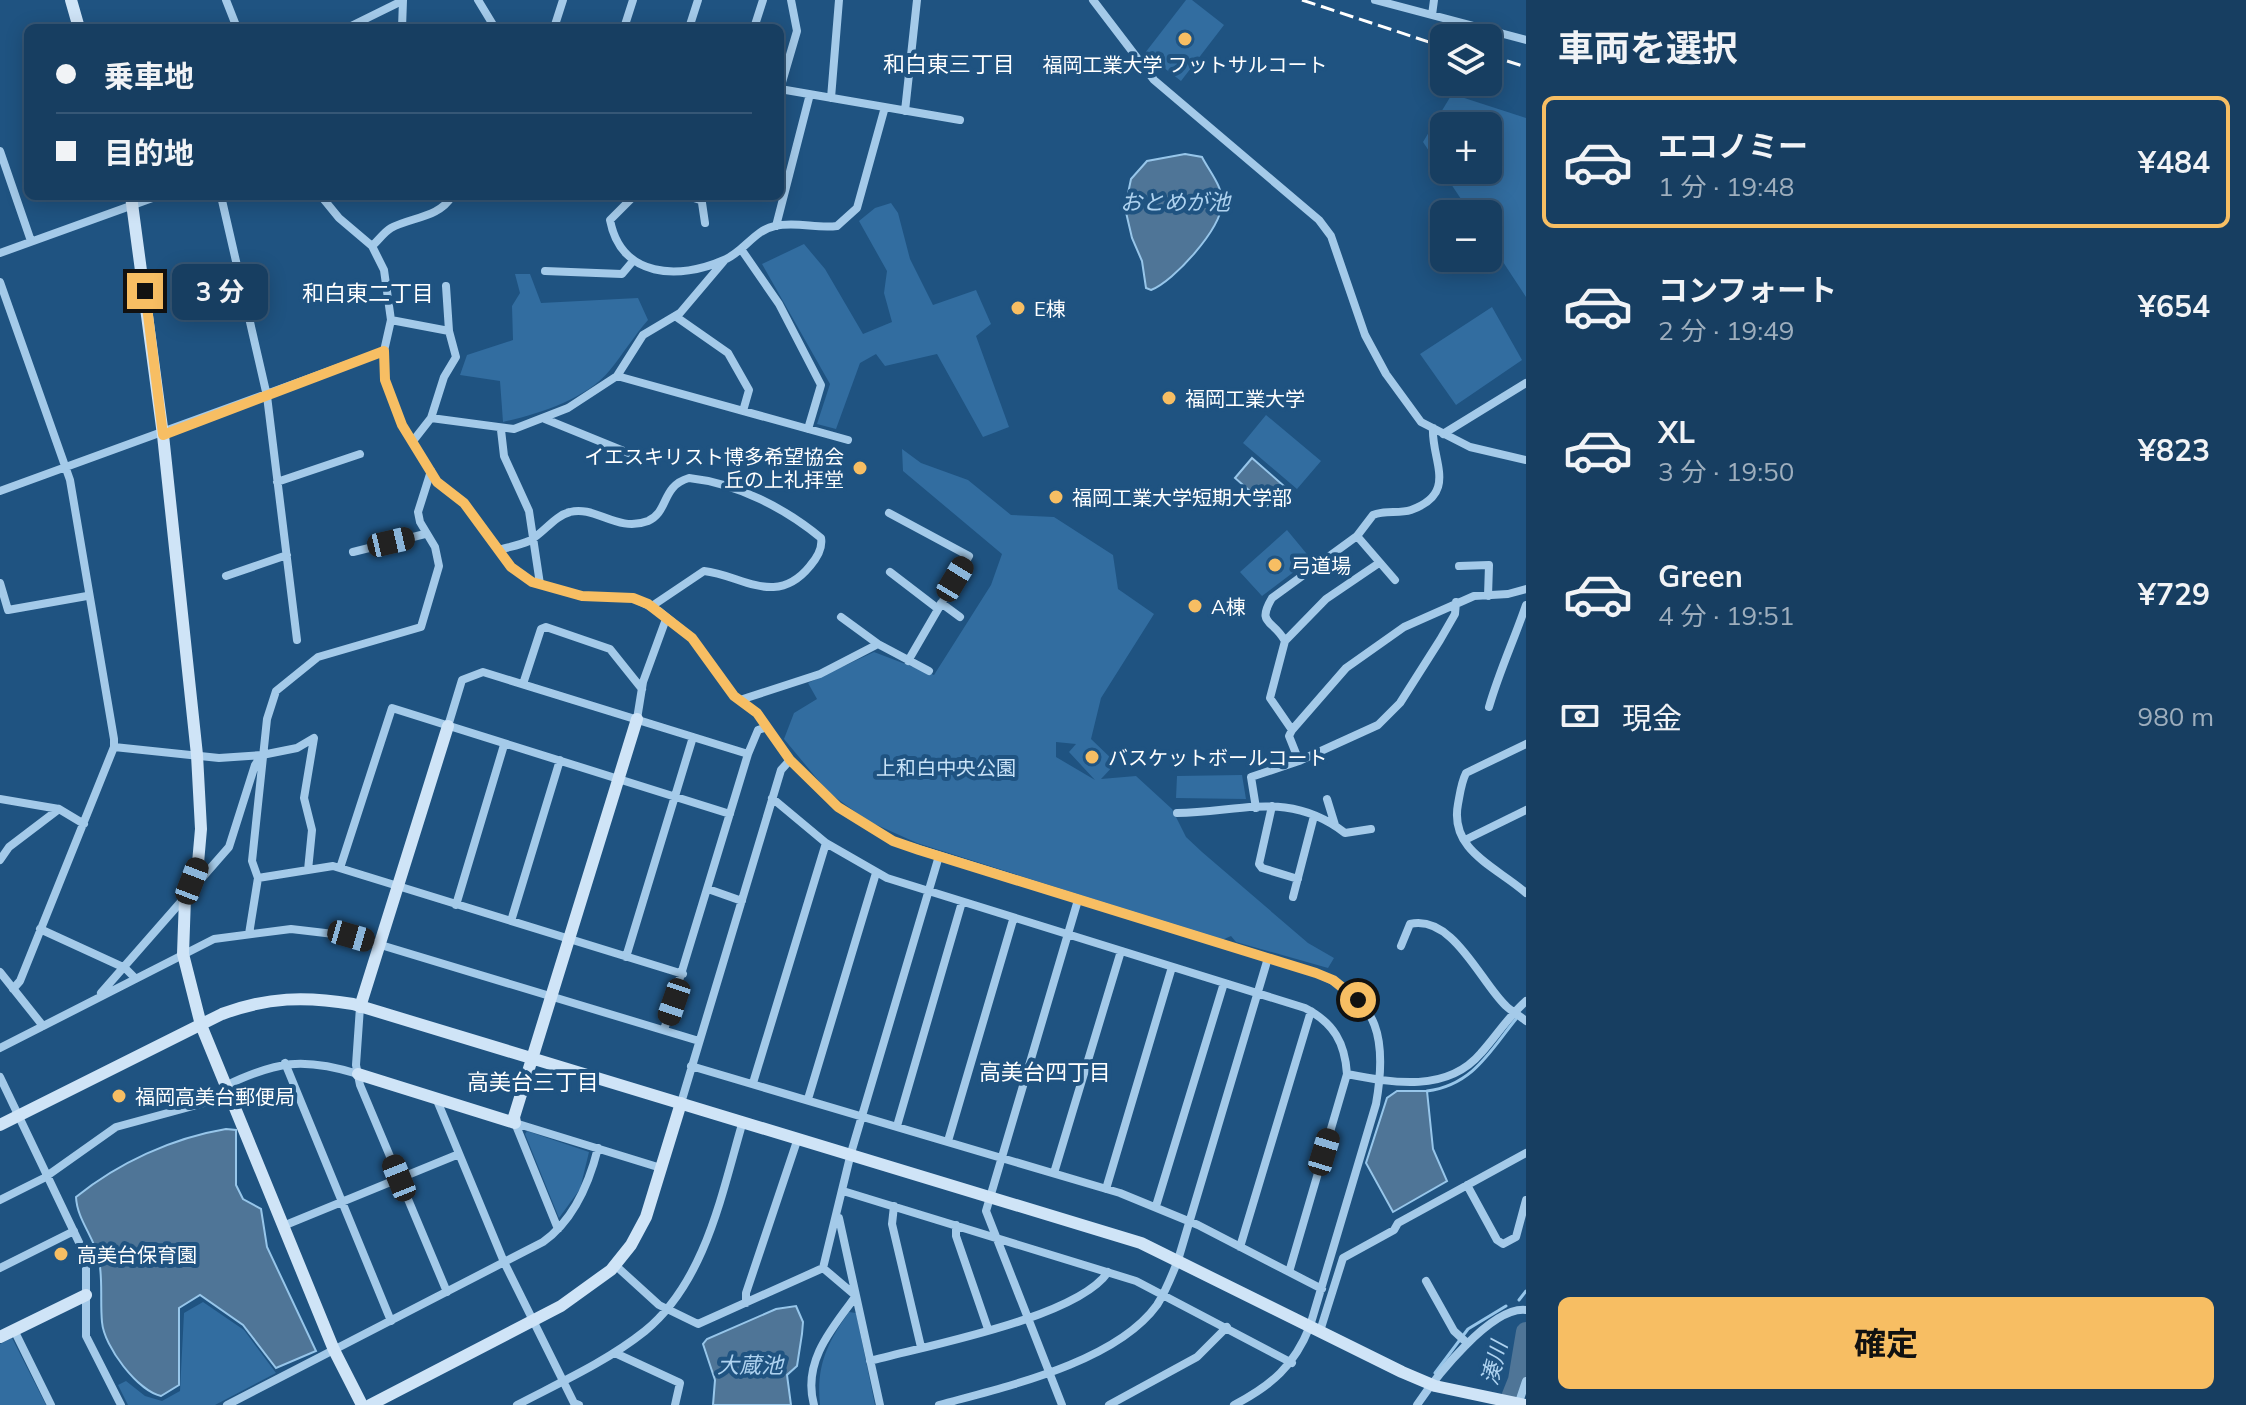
<!DOCTYPE html>
<html lang="ja">
<head>
<meta charset="utf-8">
<style>
  body { margin:0; font-family:Mulish,"Noto Sans JP",sans-serif; background:#24496a; color:#f1f3f6; height:100vh; display:flex; flex-direction:column; font-size:30px; white-space:nowrap }
  * { box-sizing:border-box; margin:0 }
  p { font-size:26px; color:#9eaebd }
  .icon { flex:none; width:44px; height:44px; fill:none; stroke:currentColor; stroke-width:2; stroke-linecap:round; stroke-linejoin:round }
  .map { position:relative; flex:1; overflow:hidden }
  .side { display:flex; flex-direction:column; background:#173e61; width:720px }
  .side>* { flex:none }
  .banner { position:absolute; left:24px; top:24px; width:760px; height:176px; border-radius:12px; box-shadow:0 4px 20px #0003,0 0 0 2px #365776; display:grid; align-content:center; height:176px; padding:0 32px; background:#173e61 }
  .buttons { position:absolute; left:1430px; top:24px; display:grid; gap:16px }
  .buttons a { display:grid; place-items:center; width:72px; height:72px; border-radius:12px; background:#173e61; box-shadow:0 4px 20px #0003,0 0 0 2px #365776; font-size:40px }
  .end { position:absolute; width:36px; height:36px; margin:-18px; border:10px solid #f7be63; background:#111; box-shadow:0 0 0 4px #111 }
  .from { border-radius:50% }
  .bubble { position:absolute; height:56px; border-radius:12px; background:#173e61; box-shadow:0 4px 20px #0003,0 0 0 2px #365776; font-size:26px; font-weight:700; line-height:56px; text-align:center }
  .car { position:absolute; width:24px; height:48px; margin:-24px -12px; border-radius:10px; box-shadow:0 0 6px 2px #0007; background:linear-gradient(#222 24%,#8ab4d8 0 40%,#222 0 76%,#8ab4d8 0 86%,#222 0) }
  .banner b { display:flex; align-items:center; gap:28px; height:76px; font-size:30px }
  .banner b+b { border-top:2px solid #365776 }
  .banner i { width:20px; height:20px; background:#f1f3f6 }
  ul { padding:0; list-style:none }
  li { display:flex; align-items:center; gap:24px; height:132px; margin:0 16px 12px; padding:0 16px; border:4px solid transparent; border-radius:12px }
  li div { flex:1 }
  li b { display:block; font-size:30px }
  li em { font-style:normal; font-weight:700 }
  li.active { border-color:#f7be63 }
  li>.icon { width:72px; height:72px; stroke-width:1.5 }
  h2 { padding:0 32px; font-size:36px; line-height:96px }
  .pay { display:flex; align-items:center; gap:20px; height:88px; padding:0 32px; font-size:30px }
  .pay p { margin-inline-start:auto }
  .action { display:flex; gap:16px; margin-top:auto; padding:16px 32px }
  .action a { flex:1; height:92px; border-radius:12px; background:#f7be63; color:#111; font-size:32px; font-weight:700; line-height:92px; text-align:center }
  main { display:flex; flex:1; min-height:0 }
  .map>svg:first-child { display:block }
</style>
</head>
<body>
<main>
<div class="map">
<svg width="1526" height="1405" viewBox="0 0 1526 1405">
  <rect width="100%" height="100%" fill="#1f5381"/>
  <path fill="#326da0" fill-rule="evenodd" d="M1186,0H1192L1224,25L1181,81L1145,53Z
    M1452,94L1526,118V297L1488,239V214H1471L1423,142ZM1444,126H1488V170H1444Z
    M891,203L898,213L910,259L933,305L976,290L991,324L976,336L1009,427L983,437L937,354L885,366L876,354L860,363L836,429L817,424L830,384L762,264L804,244L825,269L863,334L892,322L884,293L887,271L859,221L875,208Z
    M515,274H530L541,303L638,298L648,320C634,336 623,354 610,370C587,399 538,414 503,422L500,381L460,375L467,355L513,340L512,306L520,293Z
    M1492,307L1522,360L1456,405L1420,354Z
    M1266,415L1321,461L1297,489L1243,443Z
    M902,449L921,463L968,480L1011,515L1054,517L1113,555L1118,589L1154,614L1101,698L1091,739L1116,763L1101,779L1136,776L1172,809L1186,837L1202,852L1308,943L1334,958L1328,968L1236,942L1231,936L1222,940L917,843L868,821L828,792L784,739L794,713L817,699L808,683L874,652L934,675L991,585L1002,554L903,471ZM1056,742L1076,744L1069,752L1095,780L1056,757Z
    M1287,530L1311,559L1262,596L1240,572Z
    M1242,775L1246,799L1176,798L1177,776Z
    M527,1131L589,1152L580,1189L559,1218L525,1134Z
    M203,1302L244,1330L276,1373L215,1405H128L118,1385L126,1381L145,1396L162,1401L180,1391L184,1313Z
    M849,1312L856,1313L875,1405H820C816,1366 827,1343 849,1312Z
    M12,1338L46,1405H0V1344Z"/>
  <path fill="#4f7597" stroke="#97c6ea" stroke-width="2" d="M1185,154L1202,157C1209,171 1224,188 1222,204C1220,230 1174,281 1151,290L1146,288L1142,261L1132,238L1125,208L1131,179L1147,161Z
    M1252,458L1284,486L1267,506L1235,478Z
    M1397,1091H1427L1433,1149L1447,1181L1393,1212L1366,1163L1387,1098Z
    M226,1129L236,1130V1185L243,1199L261,1209L267,1247L316,1351L276,1368L243,1325L200,1295L179,1308V1385L161,1396C138,1391 104,1347 102,1322C100,1302 103,1280 99,1260C95,1238 77,1220 76,1197C118,1163 172,1138 226,1129Z
    M796,1306L803,1322L802,1334L797,1366L787,1375L791,1405H713L715,1380L703,1344L707,1339L776,1309Z"/>
  <g fill="none" stroke-linecap="round" stroke-linejoin="round">
    <path stroke="#97c6ea" stroke-width="3" d="M1427,1091C1473,1085 1490,1051 1516,1019
      M1519,1300L1526,1291
      M1435,1373L1468,1329L1506,1306"/>
    <path stroke="#4f7597" stroke-width="20" d="M1508,1405L1518,1380L1526,1332"/>
    <path stroke="#a4cae9" stroke-width="8" d="M226,0L237,28
      M478,0L495,28
      M1093,0L1154,80L1319,220L1331,236L1365,335L1386,374L1421,422L1470,447L1526,460
      M1375,0L1526,40
      M1432,15L1434,0
      M347,28L402,1
      M402,28L403,0
      M554,28L563,0
      M624,28L633,0
      M689,28L698,0
      M754,28L763,0
      M780,89L960,120
      M780,89L797,31L791,0
      M831,98L839,0
      M905,111L917,0
      M0,151L31,241
      M221,196L267,396L297,640
      M321,196L339,218L372,246L384,270L391,320L384,351L385,380L402,425L437,482L464,503L511,567L532,582L582,596L633,598L659,611L692,638L734,696L757,713L790,760L838,807L893,841L1316,973C1381,999 1387,1042 1376,1104L1310,1326C1294,1366 1272,1385 1234,1405
      M634,196L610,220C621,278 679,280 724,260C744,252 754,230 775,226C796,221 817,229 837,226L857,208L885,107
      M688,196L700,200
      M701,196L705,223
      M776,226L810,94
      M372,246C378,241 384,232 391,228C411,217 439,218 452,196
      M741,249L779,304L821,385L808,429
      M0,253L158,196
      M545,271L622,274L633,261
      M0,282L70,480L114,739V747L20,981L13,989
      M446,286L449,331
      M675,316L728,353L749,390L743,411
      M391,320L449,331L456,357L444,377L431,418
      M617,376L848,440
      M545,419L636,456
      M501,430L504,456L529,511L540,584
      M1443,434L1526,383
      M413,441L431,418L514,429L568,408L617,376L643,335L680,313L724,261
      M277,482L360,454
      M0,491L384,351
      M889,513L969,556L908,661
      M1357,536L1395,580
      M499,550C509,547 520,545 529,541C544,533 554,516 570,512C595,505 617,533 648,521C669,512 661,486 689,478C736,483 785,508 821,538C823,549 817,558 810,566C776,608 742,575 704,571L652,606
      M353,552L425,534
      M1459,566L1489,565L1488,596
      M890,572L937,608
      M226,576L287,555
      M0,583L8,610L87,596
      M941,603L960,617
      M841,617L878,644
      M1285,641L1326,599L1379,563
      M523,684L541,629L546,627L610,649L642,689
      M740,700L820,674L878,644L929,671
      M1489,707C1499,672 1514,640 1526,605
      M637,719L643,682L666,619
      M448,726L462,680L483,672L748,754
      M1292,730L1346,668L1404,627L1474,596L1508,594L1526,589
      M1526,744L1466,773C1461,783 1460,794 1458,804C1449,851 1497,867 1526,893
      M114,747L219,758L262,755
      M1299,761L1289,736L1292,730L1270,698L1285,641C1273,619 1256,625 1272,598L1357,536L1373,515C1385,510 1399,514 1411,510C1459,493 1431,460 1433,428
      M772,798L826,843L887,878L1305,1008C1334,1023 1345,1043 1347,1074L1289,1272
      M0,799L59,809L84,824
      M1327,799L1335,825
      M1272,806L1259,864L1262,868L1298,879
      M1256,808L1251,777L1299,761L1378,725L1400,703L1440,640L1455,614L1456,602
      M1177,813C1242,812 1289,790 1345,833L1371,829
      M1465,840L1526,810
      M0,860L9,847L59,809
      M340,868L392,708L730,814
      M258,878L252,861L267,719L276,691L318,657L421,627L439,566L435,547L420,522L418,512L431,471
      M708,889L742,901
      M1293,897L1314,816
      M456,905L504,745
      M511,921L560,760
      M40,929L125,968L135,978
      M249,934L258,878L333,866L683,974
      M1401,946L1410,924C1453,914 1481,983 1506,1006C1511,1011 1520,1016 1526,1021
      M626,957L693,737
      M0,972L43,1026
      M101,993L229,847L255,765L262,755L297,748L314,738L304,798L312,830L308,870
      M360,1007L356,1065L360,1085L447,1292
      M664,1030L748,754L758,730L767,727
      M0,1048L214,939L291,929L351,936L699,1041
      M285,1063L391,1321
      M691,1066L1120,1193L1198,1225L1322,1289
      M1347,1074C1393,1083 1447,1093 1481,1053C1497,1035 1508,1017 1526,1001
      M0,1077L86,1257V1336L121,1405
      M753,1083L826,843
      M225,1086C277,1061 303,1057 358,1074
      M436,1098L504,1262L574,1403L579,1405
      M808,1099L876,873
      M681,1103L781,770L790,760
      M515,1123L661,1168
      M515,1123L558,1229
      M897,1126L962,902
      M948,1141L1013,920
      M1054,1173L1121,951
      M1467,1185L1497,1240L1503,1244L1516,1237L1526,1200
      M1106,1189L1172,967
      M843,1191L1136,1281L1292,1363
      M0,1200L44,1178L116,1127L230,1096
      M894,1206L892,1224L921,1347
      M1156,1206L1224,983
      M839,1218L880,1405
      M956,1225V1236L988,1329
      M283,1226L459,1154
      M1240,1247L1311,1011
      M615,1265L659,1305L698,1324L823,1268L851,1153L939,856
      M0,1268L74,1231
      M1426,1281L1454,1331L1467,1343
      M746,1303V1293L798,1138
      M14,1330L51,1405
      M1320,1331L1343,1258L1394,1230L1398,1223L1526,1153
      M615,1353L680,1383L675,1405
      M870,1361C925,1346 1077,1318 1108,1272
      M227,1405L543,1242C574,1220 589,1184 598,1148
      M517,1405C561,1382 606,1362 645,1331C706,1281 722,1192 743,1121
      M814,1405C802,1362 832,1328 856,1296L823,1268
      M939,1405C1004,1387 1115,1363 1157,1305C1166,1291 1172,1275 1178,1260L1268,958
      M1062,1405L986,1211L1078,900
      M1109,1405L1197,1357L1227,1327
      M1417,1405C1435,1378 1491,1306 1526,1310
      M1518,1405L1526,1381"/>
    <path stroke="#cfe4f7" stroke-width="12" d="M71,0L79,28
      M131,196L163,435L197,755L201,829L198,863L185,898L183,954L201,1025L334,1350L362,1405
      M360,1007L448,726
      M358,1074L515,1123L514,1117L637,719
      M0,1125L222,1014C268,997 305,996 353,1004L1141,1243L1402,1372L1435,1386L1525,1405
      M0,1337L86,1295
      M370,1405L561,1306L611,1270L631,1245L646,1217L681,1103"/>
    <path stroke="#fff" stroke-width="3" stroke-dasharray="14 6" stroke-linecap="butt" d="M1302,0L1444,47
      M1488,55L1526,67"/>
  </g>
  <g fill="none" stroke-linecap="round" stroke-linejoin="round">
    <path stroke="#f7be63" stroke-width="10" d="M145,291L163,435L384,351L385,380L402,425L437,482L464,503L511,567L532,582L582,596L633,598L648,604L692,638L734,696L757,713L790,760L838,807L893,841L919,850L1316,973L1333,980L1358,1000"/>
  </g>
  <g fill="#f7be63" stroke="#1f5381" stroke-width="3">
    <circle cx="1185" cy="39" r="8"/>
    <circle cx="1018" cy="308" r="8"/>
    <circle cx="1169" cy="398" r="8"/>
    <circle cx="860" cy="468" r="8"/>
    <circle cx="1056" cy="497" r="8"/>
    <circle cx="1275" cy="565" r="8"/>
    <circle cx="1195" cy="606" r="8"/>
    <circle cx="1092" cy="757" r="8"/>
    <circle cx="119" cy="1096" r="8"/>
    <circle cx="61" cy="1254" r="8"/>
  </g>
  <g text-anchor="middle" dominant-baseline="central" stroke-width="8" stroke-linejoin="round" paint-order="stroke">
    <g font-size="20" fill="#fff" stroke="#1f5381" text-anchor="start">
      <text x="1185" y="64" text-anchor="middle">福岡工業大学 フットサルコート</text>
      <text x="1034" y="308">E棟</text>
      <text x="1185" y="398">福岡工業大学</text>
      <text x="844" y="456" text-anchor="end">イエスキリスト博多希望協会<tspan x="844" dy="23">丘の上礼拝堂</tspan></text>
      <text x="1072" y="497">福岡工業大学短期大学部</text>
      <text x="1291" y="565">弓道場</text>
      <text x="1211" y="606">A棟</text>
      <text x="1108" y="757">バスケットボールコート</text>
      <text x="135" y="1096">福岡高美台郵便局</text>
      <text x="77" y="1254">高美台保育園</text>
    </g>
    <g font-size="20" fill="#c8e2f7" stroke="#1f5381">
      <text x="946" y="767">上和白中央公園</text>
    </g>
    <g font-size="22" fill="#fff" stroke="#1f5381">
      <text x="949" y="64">和白東三丁目</text>
      <text x="368" y="293">和白東二丁目</text>
      <text x="1045" y="1072">高美台四丁目</text>
      <text x="533" y="1082">高美台三丁目</text>
    </g>
    <g font-size="22" font-style="italic" fill="#afd3f0" stroke="#1f5381">
      <text x="1175" y="202">おとめが池</text>
      <text transform="translate(1494 1363) rotate(-76)">湊川</text>
      <text x="750" y="1365">大蔵池</text>
    </g>
  </g>
</svg>
<div class="buttons">
<a><svg class="icon" aria-label="layers" viewBox="0 0 24 24"><path d="M12 4l9 5-9 5-9-5zM3 14l9 5 9-5"/></svg></a>
<a>+</a>
<a>−</a>
</div>
<i class="end from" style="left:1358px;top:1000px"></i>
<i class="end" style="left:145px;top:291px"></i>
<div class="bubble" style="left:172px;top:264px;width:96px">3 分</div>
<i class="car" style="left:391px;top:542px;rotate:77deg"></i>
<i class="car" style="left:955px;top:579px;rotate:31deg"></i>
<i class="car" style="left:192px;top:881px;rotate:21deg"></i>
<i class="car" style="left:351px;top:936px;rotate:106deg"></i>
<i class="car" style="left:674px;top:1002px;rotate:199deg"></i>
<i class="car" style="left:1324px;top:1152px;rotate:17deg"></i>
<i class="car" style="left:399px;top:1178px;rotate:338deg"></i>
<div class="banner">
<b><i class="from"></i>乗車地</b>
<b><i></i>目的地</b>
</div>
</div>
<section class="side">
<h2>車両を選択</h2>
<ul>
<li class="active"><svg class="icon" aria-label="car" viewBox="0 0 24 24"><path d="M5 17H2v-5l4-1 3-4h7l3 4 3 1v5h-3M9 17h6M6 11h13"/><circle cx="7" cy="17" r="2"/><circle cx="17" cy="17" r="2"/></svg><div><b>エコノミー</b><p>1 分 · 19:48</p></div><em>¥484</em></li>
<li><svg class="icon" aria-label="car" viewBox="0 0 24 24"><path d="M5 17H2v-5l4-1 3-4h7l3 4 3 1v5h-3M9 17h6M6 11h13"/><circle cx="7" cy="17" r="2"/><circle cx="17" cy="17" r="2"/></svg><div><b>コンフォート</b><p>2 分 · 19:49</p></div><em>¥654</em></li>
<li><svg class="icon" aria-label="car" viewBox="0 0 24 24"><path d="M5 17H2v-5l4-1 3-4h7l3 4 3 1v5h-3M9 17h6M6 11h13"/><circle cx="7" cy="17" r="2"/><circle cx="17" cy="17" r="2"/></svg><div><b>XL</b><p>3 分 · 19:50</p></div><em>¥823</em></li>
<li><svg class="icon" aria-label="car" viewBox="0 0 24 24"><path d="M5 17H2v-5l4-1 3-4h7l3 4 3 1v5h-3M9 17h6M6 11h13"/><circle cx="7" cy="17" r="2"/><circle cx="17" cy="17" r="2"/></svg><div><b>Green</b><p>4 分 · 19:51</p></div><em>¥729</em></li>
</ul>
<div class="pay"><svg class="icon" aria-label="cash" viewBox="0 0 24 24"><path d="M3 7h18v10H3z"/><circle cx="12" cy="12" r="2"/></svg>現金<p>980 m</p></div>
<div class="action"><a>確定</a></div>
</section>
</main>
</body>
</html>
